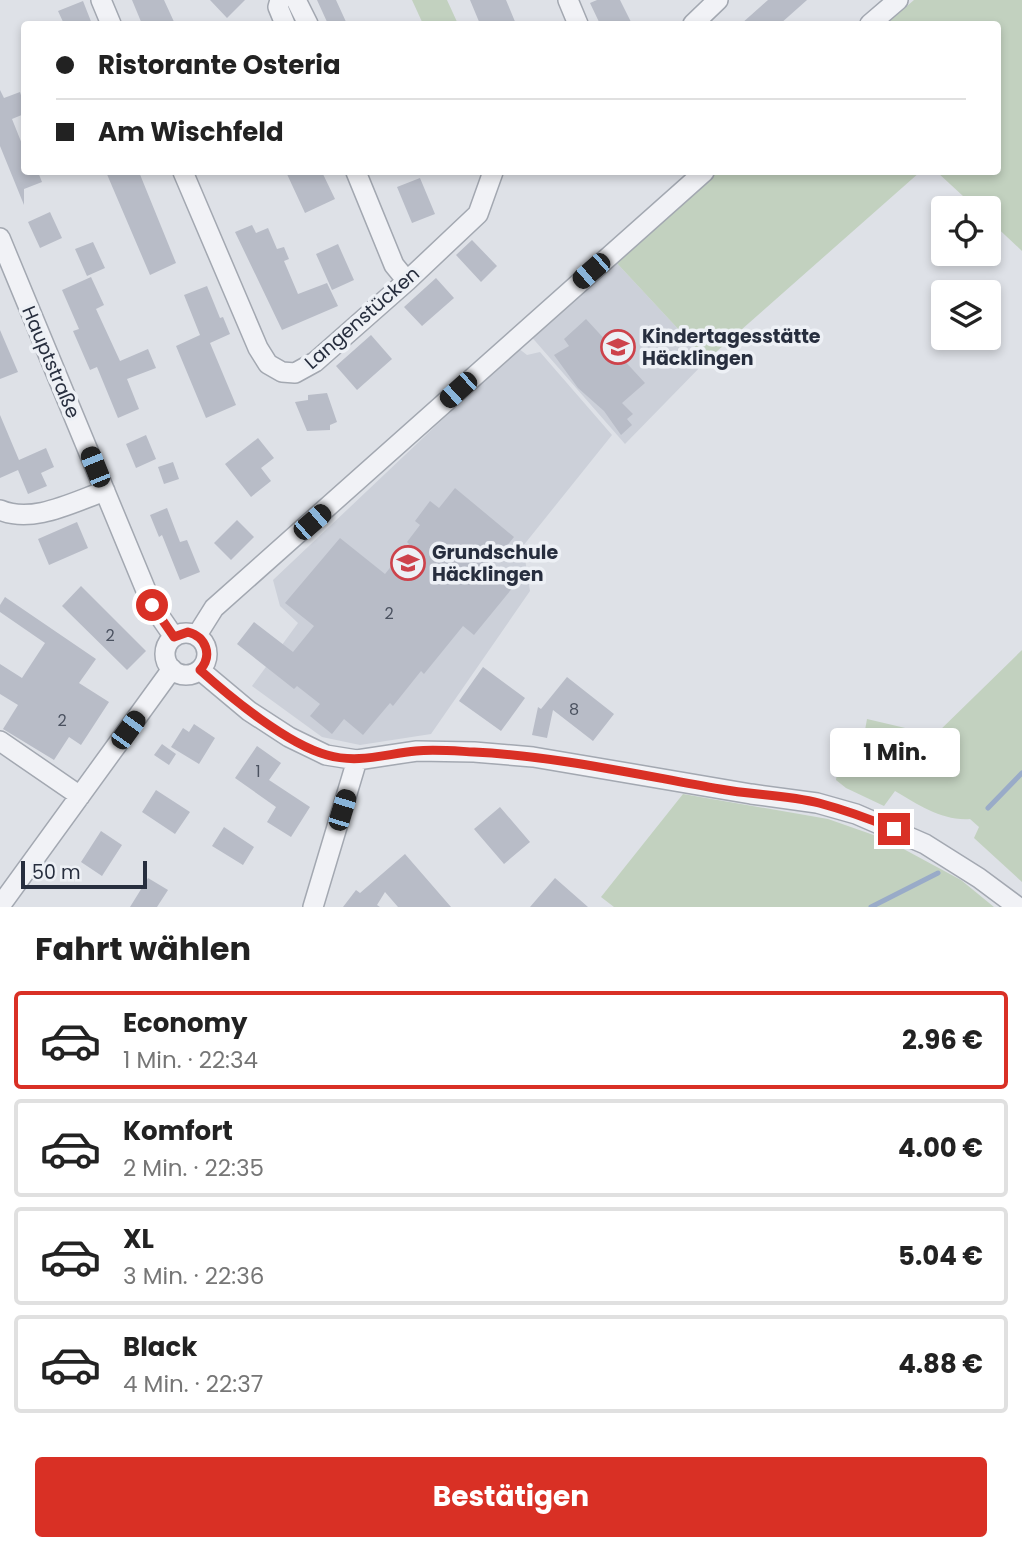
<!DOCTYPE html>
<html lang="de">
<head>
<meta charset="utf-8">
<style>
  body { margin:0; font-family:Poppins,sans-serif; background:#f6f6f6; color:#222; height:100vh; display:flex; flex-direction:column; font-size:26px; white-space:nowrap }
  * { box-sizing:border-box; margin:0 }
  p { font-size:23px; color:#767676 }
  .icon { flex:none; width:38px; height:38px; fill:none; stroke:currentColor; stroke-width:2; stroke-linecap:round; stroke-linejoin:round }
  .map { position:relative; height:907px; overflow:hidden }
  .side { display:flex; flex-direction:column; background:#fff; flex:1 }
  .side>* { flex:none }
  .hud { position:absolute; left:21px; top:21px; width:980px; height:154px; border-radius:7px; box-shadow:0 4px 10px #0003; display:grid; align-content:center; height:154px; padding:0 35px; background:#fff }
  .controls { position:absolute; left:931px; top:196px; display:grid; gap:14px }
  .controls a { display:grid; place-items:center; width:70px; height:70px; border-radius:7px; background:#fff; box-shadow:0 4px 10px #0003; font-size:35px }
  .scale { position:absolute; left:21px; bottom:18px; width:126px; box-sizing:border-box; padding-left:7px; border:4px solid #272e3e; border-top:0; font-size:19px; line-height:24px; white-space:nowrap; color:#272e3e; -webkit-text-stroke:5px #edf0f5; paint-order:stroke }
  .end { position:absolute; width:32px; height:32px; margin:-16px; border:9px solid #d93025; background:#fff; box-shadow:0 0 0 4px #fff }
  .from { border-radius:50% }
  .bubble { position:absolute; height:49px; border-radius:7px; background:#fff; box-shadow:0 4px 10px #0003; font-size:23px; font-weight:700; line-height:49px; text-align:center }
  .car { position:absolute; width:21px; height:42px; margin:-21px -10px; border-radius:9px; box-shadow:0 0 5px 2px #0007; background:linear-gradient(#222 24%,#8ab4d8 0 40%,#222 0 76%,#8ab4d8 0 86%,#222 0) }
  .hud b { display:flex; align-items:center; gap:24px; height:66px; font-size:26px }
  .hud b+b { border-top:2px solid #e0e0e0 }
  .hud i { width:18px; height:18px; background:#222 }
  ul { padding:0; list-style:none }
  li { display:flex; align-items:center; gap:21px; height:98px; margin:0 14px 10px; padding:0 21px; border:4px solid #e0e0e0; border-radius:7px }
  li div { flex:1 }
  li b { display:block; font-size:26px }
  li em { font-style:normal; font-weight:700 }
  li.on { border-color:#d93025 }
  li>.icon { width:63px; height:63px; stroke-width:1.5 }
  h2 { padding:0 35px; font-size:32px; line-height:84px }
  .button { display:flex; gap:14px; margin-top:auto; padding:14px 35px }
  .button a { flex:1; height:80px; border-radius:7px; background:#d93025; color:#fff; font-size:28px; font-weight:700; line-height:80px; text-align:center }
  .map>svg:first-child { display:block }
</style>
</head>
<body>
<div class="map">
<svg width="1022" height="907" viewBox="0 0 1022 907">
  <rect width="100%" height="100%" fill="#dee1e7"/>
  <path fill="#ccd0d9" d="M613,259L707,360L625,444L529,334Z
    M518,348L527,355L540,352L612,435L523,546L530,591L431,734L360,745L322,737L252,686L298,623L280,606L273,580Z"/>
  <path fill="#c2d1bf" d="M412,0H447L458,24H423Z
    M914,0H1022V251L989,220V208H976L937,172H998V24H886Z
    M715,172H920L707,360L613,259Z
    M1022,650V882L974,838L979,827L970,819C942,821 919,805 895,791L884,806L846,788L836,780L838,766L858,769L867,719L935,735Z
    M683,794L828,819L885,839L961,880L994,907H614L601,897Z"/>
  <g fill="none" stroke-linecap="round" stroke-linejoin="round">
    <path stroke="#99abc8" stroke-width="5" d="M988,808L1022,773
      M871,907L938,873"/>
  </g>
  <path fill="#b8bcc7" d="M132,0H164L175,24H142Z
    M210,0H245L227,18Z
    M317,0H336L347,24H328Z
    M470,0H506L516,24H480Z
    M597,0H620L632,24H600L590,3Z
    M768,0H807L780,24H741Z
    M83,1L92,24H64L58,11Z
    M0,90L4,98L20,92L24,105V114L12,119L24,149V172H38L42,182L24,189V205L0,146Z
    M106,172H139L176,263L150,275Z
    M286,172H322L335,199L305,213Z
    M420,178L435,214L412,223L397,187Z
    M50,212L62,238L40,248L28,222Z
    M252,225L256,233L268,228L277,249L284,247L289,259L284,261L298,294L327,283L338,306L282,330L235,232Z
    M472,240L497,266L481,282L456,255Z
    M93,242L105,268L87,276L75,249Z
    M338,244L354,280L332,290L316,254Z
    M91,277L104,305L96,309L120,361L148,349L156,368L127,379L139,409L118,418L97,367L90,370L73,331L79,329L62,290Z
    M436,278L454,298L422,326L404,307Z
    M207,286L220,318L223,317L230,334L210,343L236,405L206,418L176,346L200,335L184,295Z
    M586,319L645,383L622,403L633,414L627,419L632,425L621,435L604,411L578,388L554,355L569,346L564,339Z
    M0,330L18,372L0,379Z
    M371,335L392,359L357,390L336,366Z
    M327,393L337,422L330,425V430L307,431L295,402L308,400V395Z
    M0,415L19,460L46,448L54,467L41,473L47,486L28,494L18,470L0,478Z
    M146,435L156,459L136,468L126,444Z
    M258,438L274,458L261,468L271,481L251,497L225,464Z
    M173,462L179,479L164,484L158,467Z
    M455,488L514,537L490,567L514,586L474,635L463,626L424,674L421,671L393,706L390,703L363,735L344,719L332,734L310,716L320,704L297,686L294,689L237,644L254,622L293,652L314,626L285,603L340,538L385,574L409,544L407,542L420,525L415,521L430,501L439,508Z
    M167,508L180,542L187,540L200,572L180,580L162,535L159,537L150,515Z
    M237,520L254,537L231,560L214,543Z
    M77,522L88,548L49,565L38,539Z
    M81,586L146,651L127,670L62,606Z
    M5,597L96,659L79,683L109,702L81,745L69,737L54,760L3,729L18,705L0,694V664L22,678L45,643L0,612V605Z
    M483,667L525,698L501,731L459,701Z
    M567,677L614,714L593,741L553,710L547,738L532,735L538,707L541,709Z
    M194,724L215,738L199,764L171,747L183,728L189,732Z
    M162,744L176,754L169,765L154,755Z
    M257,746L281,763L269,780L310,807L291,837L267,822L276,807L235,778Z
    M156,790L190,812L175,834L142,812Z
    M500,807L530,842L504,864L474,829Z
    M224,827L254,847L243,865L212,846Z
    M101,831L122,845L102,876L81,862Z
    M405,854L451,907H398L385,892L377,905L380,907H343L356,890L360,893Z
    M148,878L168,890L157,907H130Z
    M555,878L588,907H530Z"/>
  <g fill="none" stroke-linecap="round" stroke-linejoin="round">
    <g stroke="#a3a8b1" stroke-width="22">
      <path id="street" d="M101,0L111,24
        M280,0L278,7L285,24
        M296,0L308,24
        M568,0L578,24
        M693,24L718,0
        M870,24L898,0
        M183,172L258,348L268,364L282,372L295,373L315,362L407,281L478,214L493,172
        M356,172L394,265L407,281
        M0,238L152,605L174,637
        M0,510C33,524 73,502 105,491
        M165 654a21 21 0 1 1 42 0a21 21 0 1 1-42 0Z
        M197,635L214,608L704,172
        M200,670L249,711L289,737L326,755L357,760L417,751L474,752L533,757L751,794L817,803L856,814L925,844L979,878L1018,907
        M0,741L80,796
        M0,906L172,669
        M313,907L357,760"/>
    </g>
    <use href="#street" stroke="#f1f2f6" stroke-width="19"/>
  </g>
  <g fill="none" stroke-linecap="round" stroke-linejoin="round">
    <path stroke="#d93025" stroke-width="9" d="M152,605L174,637L188,632C206,637 213,655 200,670C231,698 287,744 327,755C358,764 385,754 416,751C434,749 455,751 474,752C556,756 639,775 720,789C752,795 787,795 819,803C845,810 870,819 894,829"/>
  </g>
  <defs>
    <g id="school-ring" transform="scale(1.75)"><circle r="9.5" fill="#edf0f5" stroke="#cd424b" stroke-width="1.5"/><path d="M0-5L7-2L0 1L-7-2ZM-4 1L0 2.5L4 1V4Q0 6-4 4Z" fill="#cd424b"/></g>
  </defs>
  <g fill-rule="evenodd">
    <use href="#school-ring" x="618" y="347"/>
    <use href="#school-ring" x="408" y="563"/>
  </g>
  <g text-anchor="middle" dominant-baseline="central" stroke-width="7" stroke-linejoin="round" paint-order="stroke">
    <g font-size="16" fill="#4b5260">
      <text x="389" y="613">2</text>
      <text x="110" y="635">2</text>
      <text x="574" y="709">8</text>
      <text x="62" y="720">2</text>
      <text x="258" y="771">1</text>
    </g>
    <g font-size="19" fill="#272e3e" stroke="#edf0f5">
      <text transform="translate(362 318) rotate(-41)">Langenstücken</text>
      <text transform="translate(51 362) rotate(67)">Hauptstraße</text>
    </g>
    <g font-size="19" font-weight="bold" fill="#272e3e" stroke="#edf0f5" text-anchor="start">
      <text x="642" y="336">Kindertagesstätte<tspan x="642" dy="22">Häcklingen</tspan></text>
      <text x="432" y="552">Grundschule<tspan x="432" dy="22">Häcklingen</tspan></text>
    </g>
  </g>
</svg>
<div class="controls">
<a><svg class="icon" aria-label="locate" viewBox="0 0 24 24"><circle cx="12" cy="12" r="6"/><path d="M12 2v4M12 18v4M2 12h4M18 12h4"/></svg></a>
<a><svg class="icon" aria-label="layers" viewBox="0 0 24 24"><path d="M12 4l9 5-9 5-9-5zM3 14l9 5 9-5"/></svg></a>
</div>
<div class="scale">50 m</div>
<i class="end from" style="left:152px;top:605px"></i>
<i class="end" style="left:894px;top:829px"></i>
<div class="bubble" style="left:830px;top:728px;width:130px">1 Min.</div>
<i class="car" style="left:591px;top:271px;rotate:229deg"></i>
<i class="car" style="left:458px;top:390px;rotate:228deg"></i>
<i class="car" style="left:95px;top:467px;rotate:338deg"></i>
<i class="car" style="left:312px;top:522px;rotate:49deg"></i>
<i class="car" style="left:128px;top:730px;rotate:36deg"></i>
<i class="car" style="left:342px;top:810px;rotate:17deg"></i>
<div class="hud">
<b><i class="from"></i>Ristorante Osteria</b>
<b><i></i>Am Wischfeld</b>
</div>
</div>
<section class="side">
<h2>Fahrt wählen</h2>
<ul>
<li class="on"><svg class="icon" aria-label="car" viewBox="0 0 24 24"><path d="M5 17H2v-5l4-1 3-4h7l3 4 3 1v5h-3M9 17h6M6 11h13"/><circle cx="7" cy="17" r="2"/><circle cx="17" cy="17" r="2"/></svg><div><b>Economy</b><p>1 Min. · 22:34</p></div><em>2.96 €</em></li>
<li><svg class="icon" aria-label="car" viewBox="0 0 24 24"><path d="M5 17H2v-5l4-1 3-4h7l3 4 3 1v5h-3M9 17h6M6 11h13"/><circle cx="7" cy="17" r="2"/><circle cx="17" cy="17" r="2"/></svg><div><b>Komfort</b><p>2 Min. · 22:35</p></div><em>4.00 €</em></li>
<li><svg class="icon" aria-label="car" viewBox="0 0 24 24"><path d="M5 17H2v-5l4-1 3-4h7l3 4 3 1v5h-3M9 17h6M6 11h13"/><circle cx="7" cy="17" r="2"/><circle cx="17" cy="17" r="2"/></svg><div><b>XL</b><p>3 Min. · 22:36</p></div><em>5.04 €</em></li>
<li><svg class="icon" aria-label="car" viewBox="0 0 24 24"><path d="M5 17H2v-5l4-1 3-4h7l3 4 3 1v5h-3M9 17h6M6 11h13"/><circle cx="7" cy="17" r="2"/><circle cx="17" cy="17" r="2"/></svg><div><b>Black</b><p>4 Min. · 22:37</p></div><em>4.88 €</em></li>
</ul>
<div class="button"><a>Bestätigen</a></div>
</section>
</body>
</html>
